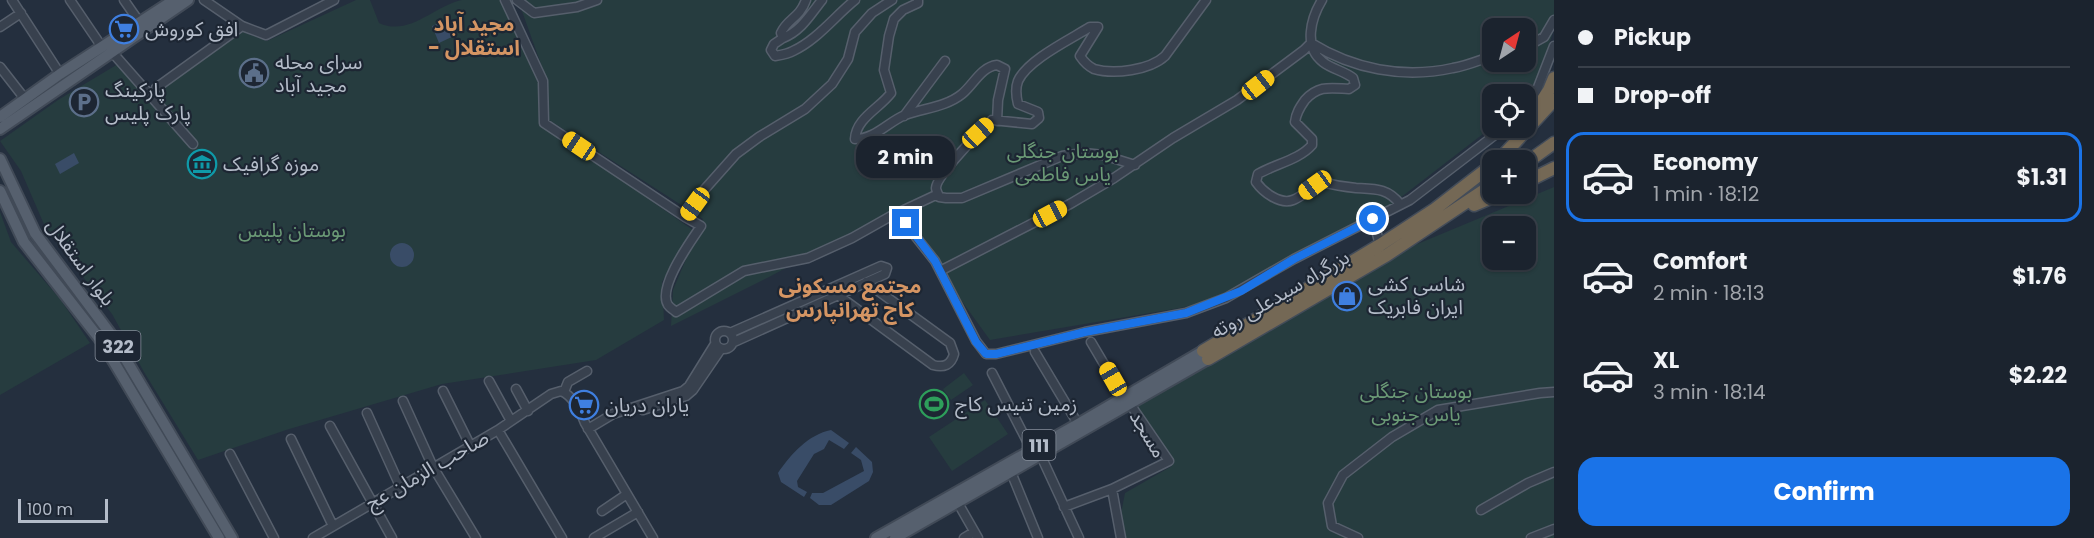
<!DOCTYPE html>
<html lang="en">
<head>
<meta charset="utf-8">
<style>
  body { margin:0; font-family:Poppins,"Noto Sans Arabic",sans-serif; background:#242b36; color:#f1f3f6; height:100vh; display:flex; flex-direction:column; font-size:22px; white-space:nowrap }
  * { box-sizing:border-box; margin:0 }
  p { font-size:20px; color:#a0a4aa }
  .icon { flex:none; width:33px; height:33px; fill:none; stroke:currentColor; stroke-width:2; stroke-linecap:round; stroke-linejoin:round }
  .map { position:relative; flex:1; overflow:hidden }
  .sheet { display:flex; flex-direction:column; background:#1b232e; width:540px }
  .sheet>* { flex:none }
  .guide { display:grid; align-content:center; height:132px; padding:0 24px; background:#1b232e }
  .needle { width:39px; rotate:36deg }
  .buttons { position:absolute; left:1482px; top:18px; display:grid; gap:12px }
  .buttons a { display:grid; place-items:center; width:54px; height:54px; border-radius:12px; background:#1b232e; box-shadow:0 2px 4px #0004,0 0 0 2px #39404a; font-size:30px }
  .scale { position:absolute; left:18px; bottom:15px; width:90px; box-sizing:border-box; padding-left:6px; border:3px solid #b4bcc9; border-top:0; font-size:16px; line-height:21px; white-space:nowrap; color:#b4bcc9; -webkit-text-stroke:4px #1d2633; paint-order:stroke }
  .end { position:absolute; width:27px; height:27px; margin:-14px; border:8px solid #1a73e8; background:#fff; box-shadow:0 0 0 3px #fff }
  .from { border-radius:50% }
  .bubble { position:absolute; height:42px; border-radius:18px; background:#1b232e; box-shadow:0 2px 4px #0004,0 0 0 2px #39404a; font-size:20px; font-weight:700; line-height:42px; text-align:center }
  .car { position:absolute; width:18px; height:36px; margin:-18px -9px; border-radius:8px; box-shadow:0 0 4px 2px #0007; background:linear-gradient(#f5c518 24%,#345 0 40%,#f5c518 0 76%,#345 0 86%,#f5c518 0) }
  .guide b { display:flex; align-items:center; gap:21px; height:57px; font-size:22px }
  .guide b+b { border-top:2px solid #39404a }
  .guide i { width:15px; height:15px; background:#f1f3f6 }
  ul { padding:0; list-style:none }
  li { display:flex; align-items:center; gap:18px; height:90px; margin:0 12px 9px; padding:0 12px; border:3px solid transparent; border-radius:18px }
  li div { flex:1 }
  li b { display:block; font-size:22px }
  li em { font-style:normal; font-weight:700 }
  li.active { border-color:#1a73e8 }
  li>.icon { width:54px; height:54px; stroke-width:1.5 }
  .cta { display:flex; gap:12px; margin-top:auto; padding:12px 24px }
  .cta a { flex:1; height:69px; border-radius:18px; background:#1a73e8; color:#fff; font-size:24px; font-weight:700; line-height:69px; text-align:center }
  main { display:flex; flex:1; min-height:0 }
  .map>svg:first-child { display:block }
</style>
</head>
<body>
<main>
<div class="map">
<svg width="1554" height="538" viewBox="0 0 1554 538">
  <rect width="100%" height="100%" fill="#242f3e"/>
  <path fill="#263c3f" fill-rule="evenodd" d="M356,0H370L379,23C409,37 434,6 462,0C474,0 488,0 500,0L541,82L540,123L693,230L662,282L664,320L596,360L442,384L286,430L198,460L144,372L112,314L46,229L21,171L0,141L58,100L118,64L148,99L243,32L267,41Z
    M518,0H1554V29L1532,97L1526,102V94H1492V127L1369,222L1236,295L1180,308L990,340L895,209L771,276L671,326L673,290L703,219L549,120L547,81ZM1492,28H1526V62H1492Z
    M1554,187V538H1126L1120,519L1125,493L1172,466L1138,406L1415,245ZM1492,226H1526V260H1492Z
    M0,212L11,242L60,299L90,343L0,395Z
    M964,373L973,385L951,400L943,389Z
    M940,391L949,402L927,417L919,406Z
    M985,400L1008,434L952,471L929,437Z"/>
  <path fill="#394c67" d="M450,19L456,35L439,43L432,26Z
    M74,153L79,163L60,174L55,164Z
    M390 255a12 12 0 1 1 24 0a12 12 0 1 1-24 0Z
    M831,430L849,443L844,449L829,440L824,449L814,454L797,481L798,487L807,492L804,497L781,482L778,473C790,455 809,434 831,430Z
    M856,447L872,462L873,472L869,481L831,505H819L810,498L812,493H823L864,471L861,460L851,453Z"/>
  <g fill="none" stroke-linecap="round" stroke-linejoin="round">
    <g stroke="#565f6c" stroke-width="11">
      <path id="minor" d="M12,0L60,74
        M70,0L102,47
        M124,0L140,23
        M204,0L242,26L266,35L334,0
        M505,0L543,81L544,123L685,217
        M517,0L534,13L577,7L597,0
        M806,0C799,19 788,18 781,33L783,38C801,31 810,15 822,0
        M892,0L872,13L855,32L848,59L832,84L805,109L759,137L736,154L704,190L685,217L701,226C691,241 657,287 668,305C670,308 673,309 676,312L744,271L808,258L852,238L891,216L938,194
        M918,0V3L903,10L894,19L889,36L884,70L891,93C880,108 856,118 855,139C875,139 888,122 905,115C924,108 946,107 962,94C974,84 981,67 997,65L1005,69L998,100L997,121
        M1322,0C1311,18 1303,47 1323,62C1332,69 1344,71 1353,78L1355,85L1349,89C1330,88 1319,85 1305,100C1300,107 1296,113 1295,122L1312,139V145C1299,160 1275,164 1258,174L1256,182C1263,192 1280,205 1293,200C1304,196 1311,186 1322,182C1333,185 1345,187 1356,188C1375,189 1388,188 1400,204
        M0,27L21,13
        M783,38L774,44L771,50L775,56C781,55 788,54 793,51C817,40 835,16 855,0
        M1311,43C1353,69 1403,79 1453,68C1466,66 1480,60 1492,56
        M1526,47L1544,37L1554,20
        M112,52L193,144
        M0,67L25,99
        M156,88L242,26
        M1526,109L1535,95L1554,46
        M904,116L945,61
        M1135,165L1103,155L1084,153L1062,156L962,198H946L939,197C938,194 936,190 936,188C936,176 982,129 992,120L1032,124L1039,118L1038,112L1018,104C1016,96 1015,89 1018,81C1027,60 1071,39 1090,27H1098L1080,56C1084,62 1088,66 1094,69C1114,75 1150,70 1165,56L1206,0
        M897,213L935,261L976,341L986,354H996L1085,332L1186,313L1226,298L1294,259L1410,200L1504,128
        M1373,219L1380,245
        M940,271L1070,204L1114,178L1173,138L1237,100L1304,50L1311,43
        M835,293L933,365C944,368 951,365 954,354L950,343L866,282
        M715 340a9 9 0 1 1 18 0a9 9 0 1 1-18 0Z
        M730,333L881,266L887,268L885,274L734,342
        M1091,342L1124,398
        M1035,352L1078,424
        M992,373L1031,449
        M489,381L511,421
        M516,389L528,411
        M443,391L470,445
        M564,392L568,382L587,371
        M403,401L433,467L476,538
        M643,410L686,396L693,390L721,349
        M367,413L400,486
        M330,426L392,538
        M588,429L613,414L683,391L689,386L715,344
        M498,430L562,538
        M291,439L333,526
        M230,454L274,538
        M1041,456L1079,538
        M1011,472L1038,538
        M958,503L978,538
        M1064,507L1112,489
        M1481,510L1528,483L1554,472
        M602,511L627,494
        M313,538L498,430L551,394L561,391C572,395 581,411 585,423L653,538
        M594,538L638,512
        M964,538L974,532
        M1121,538L1112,489L1169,461L1130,404
        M1358,538L1332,526L1328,503L1343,475L1392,437L1438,410L1540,393L1554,392
        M1531,538L1554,529"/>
    </g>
    <g stroke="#414a57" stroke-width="14">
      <path id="major" d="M0,117L60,74L174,0
        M0,129L188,0
        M0,159L35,233L112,336L232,538
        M0,191L24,242L102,342L219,538
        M876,538L1078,424L1203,351
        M895,538L1208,359"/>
    </g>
    <g stroke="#434c59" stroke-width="15">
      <path id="highway" d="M1534,113L1549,90L1554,78
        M1499,160L1554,100
        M1526,163L1554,143
        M1526,182L1554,168
        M1474,205L1500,194
        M1203,351L1380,245L1435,209L1492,165
        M1208,359L1387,255L1492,185"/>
    </g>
    <use href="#minor" stroke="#38414e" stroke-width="8"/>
    <use href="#major" stroke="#56606e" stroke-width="10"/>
    <use href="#highway" stroke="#746855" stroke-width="12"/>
  </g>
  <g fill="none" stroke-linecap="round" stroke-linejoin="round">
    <path stroke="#1a73e8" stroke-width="8" d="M906,223L935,261L976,342L986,354H996L1085,332L1186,313L1241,291L1294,259L1373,219"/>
  </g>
  <defs>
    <g id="supermarket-ring" transform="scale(1.5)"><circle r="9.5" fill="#1d2633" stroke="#3f7fe0" stroke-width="1.5"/><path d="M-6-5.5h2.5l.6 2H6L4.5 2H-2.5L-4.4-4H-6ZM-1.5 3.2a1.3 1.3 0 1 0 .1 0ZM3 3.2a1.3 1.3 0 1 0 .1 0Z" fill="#3f7fe0"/></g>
    <g id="civic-ring" transform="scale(1.5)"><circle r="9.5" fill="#1d2633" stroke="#5c6f8a" stroke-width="1.5"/><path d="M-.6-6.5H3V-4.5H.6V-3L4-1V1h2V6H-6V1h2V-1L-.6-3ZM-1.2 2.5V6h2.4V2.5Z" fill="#5c6f8a"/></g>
    <g id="parking-ring" transform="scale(1.5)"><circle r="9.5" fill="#1d2633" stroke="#5c6f8a" stroke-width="1.5"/><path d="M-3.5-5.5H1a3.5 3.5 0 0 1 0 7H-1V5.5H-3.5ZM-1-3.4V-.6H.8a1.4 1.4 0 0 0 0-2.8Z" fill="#5c6f8a"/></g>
    <g id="museum-ring" transform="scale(1.5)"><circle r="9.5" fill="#1d2633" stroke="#0f9aa8" stroke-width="1.5"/><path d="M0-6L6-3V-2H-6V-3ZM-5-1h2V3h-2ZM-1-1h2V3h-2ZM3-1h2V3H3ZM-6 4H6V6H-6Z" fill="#0f9aa8"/></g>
    <g id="shop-ring" transform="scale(1.5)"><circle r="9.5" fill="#1d2633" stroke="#3f7fe0" stroke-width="1.5"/><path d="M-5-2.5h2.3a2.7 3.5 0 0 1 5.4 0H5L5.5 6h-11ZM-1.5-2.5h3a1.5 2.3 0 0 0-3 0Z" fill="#3f7fe0"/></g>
    <g id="stadium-ring" transform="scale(1.5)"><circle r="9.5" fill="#1d2633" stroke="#2e9e5b" stroke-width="1.5"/><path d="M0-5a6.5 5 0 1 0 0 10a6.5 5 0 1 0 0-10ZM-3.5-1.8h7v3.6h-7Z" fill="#2e9e5b"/></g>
  </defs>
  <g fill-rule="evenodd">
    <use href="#supermarket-ring" x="124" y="29"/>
    <use href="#civic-ring" x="254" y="73"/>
    <use href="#parking-ring" x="84" y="102"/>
    <use href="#museum-ring" x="202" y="164"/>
    <use href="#shop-ring" x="1347" y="296"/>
    <use href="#stadium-ring" x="934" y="404"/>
    <use href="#supermarket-ring" x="584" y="405"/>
  </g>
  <g text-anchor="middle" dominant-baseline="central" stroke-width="4.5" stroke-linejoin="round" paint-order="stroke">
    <g fill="#1d2633" stroke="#878f9c" stroke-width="1.5">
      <rect x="95.5" y="331" width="45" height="30" rx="4.5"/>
      <rect x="1022.5" y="430" width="33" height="30" rx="4.5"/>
    </g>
    <g font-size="18" font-weight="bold" fill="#b4bcc9">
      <text x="118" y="346">322</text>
      <text x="1039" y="445">111</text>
    </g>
    <g font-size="20" fill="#b4bcc9" stroke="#1d2633" text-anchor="start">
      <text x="145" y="29">افق کوروش</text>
      <text x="275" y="62">سرای محله<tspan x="275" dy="23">مجید آباد</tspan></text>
      <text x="105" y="90">پارکینگ<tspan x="105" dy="23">پارک پلیس</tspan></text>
      <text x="223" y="164">موزه گرافیک</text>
      <text x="1368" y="284">شاسی کشی<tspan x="1368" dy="23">ایران فابریک</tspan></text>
      <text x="955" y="404">زمین تنیس کاج</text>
      <text x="605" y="405">یاران دریان</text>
    </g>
    <g font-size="20" fill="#6b9a76" stroke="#1d2633">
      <text x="1063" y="151">بوستان جنگلی<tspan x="1063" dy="23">یاس فاطمی</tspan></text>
      <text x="292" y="230">بوستان پلیس</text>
      <text x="1416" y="391">بوستان جنگلی<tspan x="1416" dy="23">یاس جنوبی</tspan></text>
    </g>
    <g font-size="20" fill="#b4bcc9" stroke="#1d2633">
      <text transform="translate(81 262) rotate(54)">بلوار استقلال</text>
      <text transform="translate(1280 294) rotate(-30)">بزرگراه سیدعلی روته</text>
      <text transform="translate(1148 434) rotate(59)">مسجد</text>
      <text transform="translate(427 470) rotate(-30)">صاحب الزمان عج</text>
    </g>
    <g font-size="21" font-weight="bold" fill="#d59563" stroke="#1d2633">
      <text x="474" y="23">مجید آباد<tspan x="474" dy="24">- استقلال</tspan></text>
      <text x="850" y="285">مجتمع مسکونی<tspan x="850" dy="24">کاج تهرانپارس</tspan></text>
    </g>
  </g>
</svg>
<div class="buttons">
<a><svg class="needle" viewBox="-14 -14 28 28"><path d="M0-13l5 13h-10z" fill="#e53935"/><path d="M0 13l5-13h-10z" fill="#a0a4aa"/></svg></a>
<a><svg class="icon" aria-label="locate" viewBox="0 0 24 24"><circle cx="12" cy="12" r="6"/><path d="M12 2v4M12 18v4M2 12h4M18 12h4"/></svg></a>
<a>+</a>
<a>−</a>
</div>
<div class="scale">100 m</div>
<i class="end from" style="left:1373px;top:219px"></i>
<i class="end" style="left:906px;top:223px"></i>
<div class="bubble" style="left:856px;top:136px;width:99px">2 min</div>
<i class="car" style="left:1258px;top:85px;rotate:52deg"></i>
<i class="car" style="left:978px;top:133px;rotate:47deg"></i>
<i class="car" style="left:579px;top:146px;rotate:304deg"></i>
<i class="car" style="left:1315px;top:185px;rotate:234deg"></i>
<i class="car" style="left:695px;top:204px;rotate:216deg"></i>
<i class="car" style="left:1050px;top:214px;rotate:62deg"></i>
<i class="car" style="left:1113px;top:379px;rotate:330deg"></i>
</div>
<section class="sheet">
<div class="guide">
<b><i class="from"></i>Pickup</b>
<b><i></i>Drop-off</b>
</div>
<ul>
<li class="active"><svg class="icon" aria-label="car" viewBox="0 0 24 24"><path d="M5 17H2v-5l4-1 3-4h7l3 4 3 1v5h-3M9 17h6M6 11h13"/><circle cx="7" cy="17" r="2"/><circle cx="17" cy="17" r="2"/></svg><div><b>Economy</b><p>1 min · 18:12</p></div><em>$1.31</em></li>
<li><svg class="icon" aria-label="car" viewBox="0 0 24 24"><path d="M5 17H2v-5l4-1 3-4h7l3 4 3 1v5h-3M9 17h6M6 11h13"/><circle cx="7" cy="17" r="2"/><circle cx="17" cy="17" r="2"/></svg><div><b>Comfort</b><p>2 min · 18:13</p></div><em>$1.76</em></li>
<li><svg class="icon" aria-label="car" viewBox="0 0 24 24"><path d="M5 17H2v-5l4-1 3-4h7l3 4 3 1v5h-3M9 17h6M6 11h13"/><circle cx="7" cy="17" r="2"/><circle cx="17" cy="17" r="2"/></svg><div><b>XL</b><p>3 min · 18:14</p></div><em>$2.22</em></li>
</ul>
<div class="cta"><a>Confirm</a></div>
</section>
</main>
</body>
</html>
